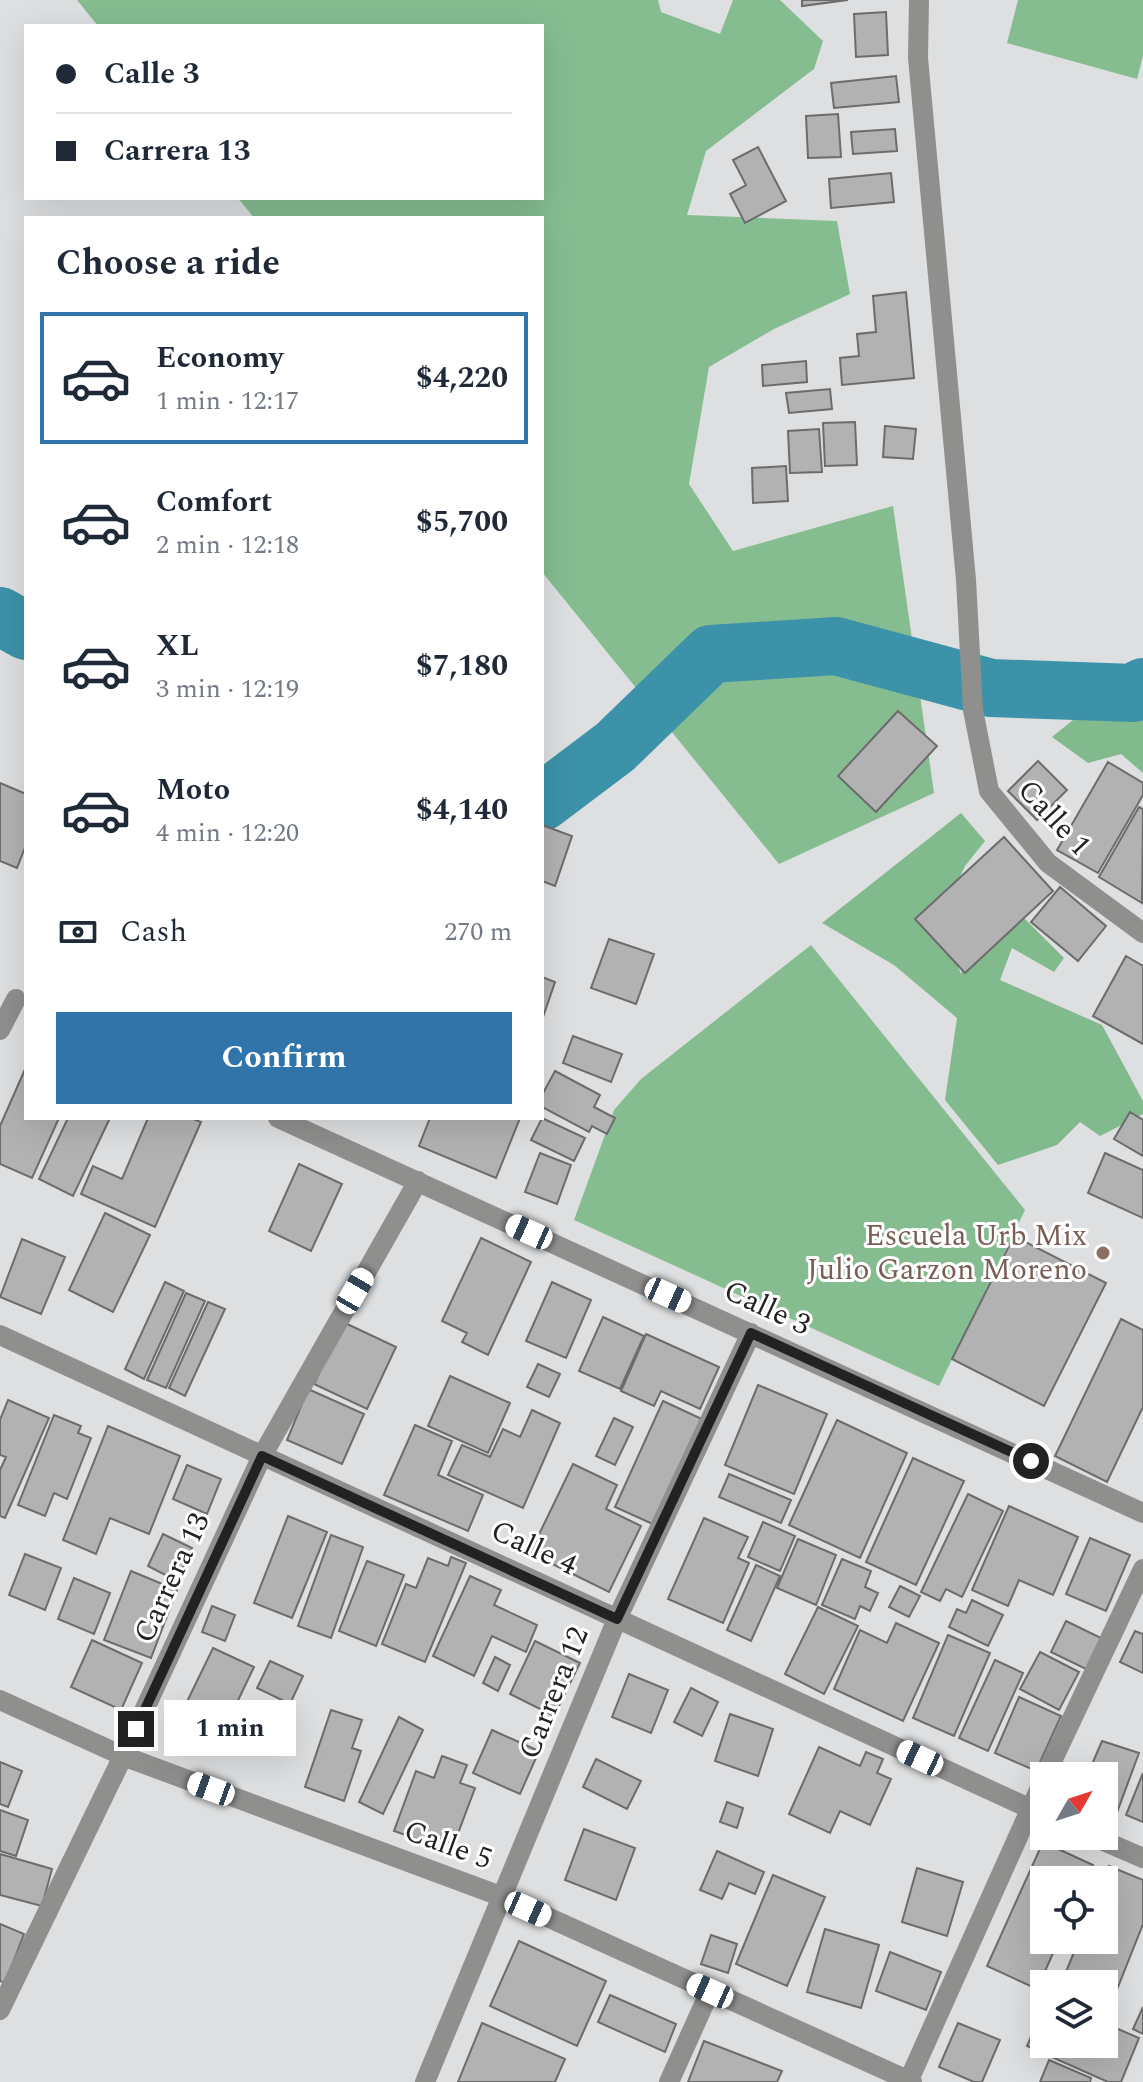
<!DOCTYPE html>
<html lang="en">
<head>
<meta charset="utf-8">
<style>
  body { margin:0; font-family:Spectral,serif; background:#f2f2f3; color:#1f2937; height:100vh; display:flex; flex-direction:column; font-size:30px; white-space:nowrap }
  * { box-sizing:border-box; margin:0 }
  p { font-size:26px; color:#747a83 }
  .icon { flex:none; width:44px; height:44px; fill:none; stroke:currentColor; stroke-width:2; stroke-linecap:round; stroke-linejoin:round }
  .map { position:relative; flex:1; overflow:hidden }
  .panel { position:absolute; left:24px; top:216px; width:520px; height:904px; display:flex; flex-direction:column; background:#fff; border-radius:0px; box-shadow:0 8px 32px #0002 }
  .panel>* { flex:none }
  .banner { position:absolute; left:24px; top:24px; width:520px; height:176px; border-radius:0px; box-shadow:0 8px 32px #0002; display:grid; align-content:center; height:176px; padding:0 32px; background:#fff }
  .needle { width:52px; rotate:51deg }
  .controls { position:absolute; left:1030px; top:1762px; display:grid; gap:16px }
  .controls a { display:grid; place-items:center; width:88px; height:88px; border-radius:0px; background:#fff; box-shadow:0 8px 32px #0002; font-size:40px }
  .end { position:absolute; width:36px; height:36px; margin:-18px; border:10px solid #222223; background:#fff; box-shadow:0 0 0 4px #fff }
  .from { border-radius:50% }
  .bubble { position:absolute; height:56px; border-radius:0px; background:#fff; box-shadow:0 8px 32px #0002; font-size:26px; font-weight:700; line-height:56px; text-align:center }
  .car { position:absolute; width:24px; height:48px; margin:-24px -12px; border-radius:10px; box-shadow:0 0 6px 2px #0007; background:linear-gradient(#fff 24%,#345 0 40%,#fff 0 76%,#345 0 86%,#fff 0) }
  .banner b { display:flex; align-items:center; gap:28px; height:76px; font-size:30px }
  .banner b+b { border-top:2px solid #e0e1e3 }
  .banner i { width:20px; height:20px; background:#1f2937 }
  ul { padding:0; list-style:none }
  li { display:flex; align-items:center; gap:24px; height:132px; margin:0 16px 12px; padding:0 16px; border:4px solid transparent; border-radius:0px }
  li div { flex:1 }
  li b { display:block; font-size:30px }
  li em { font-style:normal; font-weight:700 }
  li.selected { border-color:#3174aa }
  li>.icon { width:72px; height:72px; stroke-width:1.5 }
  h2 { padding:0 32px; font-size:36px; line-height:96px }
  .pay { display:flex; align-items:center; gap:20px; height:88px; padding:0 32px; font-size:30px }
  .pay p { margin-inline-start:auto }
  .action { display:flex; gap:16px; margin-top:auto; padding:16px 32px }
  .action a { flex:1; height:92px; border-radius:0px; background:#3174aa; color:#fff; font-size:32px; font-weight:700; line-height:92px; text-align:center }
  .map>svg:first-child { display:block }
</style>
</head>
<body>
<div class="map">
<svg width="1143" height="2082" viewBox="0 0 1143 2082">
  <rect width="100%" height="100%" fill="#dedfe0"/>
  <path fill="#85bd91" d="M77,0H658L661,12L720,34L733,0H780L823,41L814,69L706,151L687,215L837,221L850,294L774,329L709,367L689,484L733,551L893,506L934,793L779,864L542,572V218H254L238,198H542V26H98Z
    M1018,0H1143V56L1137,79L1007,43Z
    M811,945L1025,1210L939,1386L574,1220L614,1110L641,1079Z"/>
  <path fill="#81ba8d" d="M1143,663V773L1121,754L1088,763L1052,737Z
    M961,813L985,841L965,866L940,919L961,974L978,903L1012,906L1064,958L1054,972L1012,948L1000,980L1102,1025L1143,1101V1114L1100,1136L1080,1122L1057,1145L998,1165L945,1100L957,1018L894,965L822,923Z"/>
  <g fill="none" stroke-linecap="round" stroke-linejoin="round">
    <path stroke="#3c92a9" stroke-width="58" d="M0,616L26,631
      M542,802L615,747L711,654L836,646L991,688L1134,693L1143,687"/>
  </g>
  <path fill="#b2b2b3" stroke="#6c6c6d" stroke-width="2" d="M802,0H848L802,6Z
    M886,12L888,55L856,57L854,14Z
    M896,76L899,102L834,108L831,83Z
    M838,114L841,157L808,158L806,116Z
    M895,129L897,151L853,154L851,132Z
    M758,147L786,201L745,223L730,194L746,185L733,160Z
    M891,173L894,202L831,208L829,179Z
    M906,292L914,378L842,385L840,358L859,356L857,334L876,332L873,296Z
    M806,361L807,382L763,386L762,365Z
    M830,389L832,409L789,413L786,393Z
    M855,422L857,465L825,466L823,423Z
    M885,426L916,429L913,459L883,457Z
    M819,429L822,472L790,473L788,431Z
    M786,466L788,501L753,503L752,468Z
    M898,711L937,746L876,812L838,776Z
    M1038,761L1067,790L1037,820L1008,791Z
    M1108,762L1143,783V795L1098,873L1057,850Z
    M0,783L26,794V845L17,868L0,861Z
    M1139,807L1143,809L1142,903L1099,877Z
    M542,825L572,836L555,886L542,881Z
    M1004,837L1053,891L965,973L915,919Z
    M1060,887L1106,926L1078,961L1031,922Z
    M609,939L654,954L636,1004L591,988Z
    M1126,956L1143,966V1044L1093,1016Z
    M542,977L555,982L542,1020Z
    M573,1036L622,1054L611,1082L563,1063Z
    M26,1067V1118H59L32,1178L0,1164V1126Z
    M555,1071L600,1095L594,1107L615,1118L607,1134L592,1126L589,1132L542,1107V1095Z
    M1130,1112L1143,1120V1156L1114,1139Z
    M68,1118H110L73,1196L39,1179Z
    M148,1118H191L201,1122L155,1227L81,1194L93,1166L122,1179Z
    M430,1118H520L496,1178L419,1146Z
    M542,1118L585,1138L574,1161L531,1140Z
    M540,1153L571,1165L557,1204L525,1192Z
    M1105,1153L1143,1170V1218L1088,1193Z
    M299,1164L342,1184L311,1251L269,1231Z
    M105,1213L150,1235L113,1312L69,1290Z
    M1014,1236L1106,1283L1044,1406L952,1359Z
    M481,1238L531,1262L488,1355L462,1342L467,1333L442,1321Z
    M22,1239L65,1257L41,1314L0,1297Z
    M165,1282L184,1291L144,1379L125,1369Z
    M552,1282L591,1300L566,1358L526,1341Z
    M186,1293L205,1301L166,1388L147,1380Z
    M208,1302L225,1309L185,1396L169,1388Z
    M603,1317L644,1336L620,1389L579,1371Z
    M1121,1319L1143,1330V1407L1107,1482L1055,1456Z
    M343,1322L396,1347L367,1409L314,1384Z
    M646,1334L719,1367L700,1409L661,1391L654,1406L621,1391Z
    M538,1364L560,1374L549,1397L527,1387Z
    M450,1376L510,1403L488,1453L428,1426Z
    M758,1385L827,1414L794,1494L725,1465Z
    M308,1389L364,1414L342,1464L287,1440Z
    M8,1400L49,1418L5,1518L0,1516V1470L6,1457L0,1455V1420Z
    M663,1401L704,1420L657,1526L615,1507Z
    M532,1410L560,1423L523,1508L448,1475L462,1445L490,1457L503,1429L520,1437Z
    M54,1415L81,1426L78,1433L91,1438L67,1499L54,1493L45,1516L18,1505Z
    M614,1418L633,1427L615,1465L596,1456Z
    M837,1420L907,1453L860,1558L789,1525Z
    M415,1425L452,1441L438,1475L483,1495L468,1531L384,1495Z
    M108,1426L180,1456L149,1534L110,1518L96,1554L63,1540Z
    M913,1458L964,1481L916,1585L866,1562Z
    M573,1464L617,1485L606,1509L641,1526L609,1592L530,1553Z
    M187,1465L221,1479L207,1514L173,1499Z
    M729,1474L791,1500L781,1523L719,1497Z
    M968,1494L1003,1511L962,1597L946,1589L940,1601L921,1592Z
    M1009,1506L1078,1537L1053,1595L1019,1580L1008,1606L972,1590Z
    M288,1516L327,1532L292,1618L254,1603Z
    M704,1518L748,1537L738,1558L749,1563L723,1623L668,1599Z
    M763,1522L795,1536L780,1571L748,1557Z
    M163,1534L192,1548L177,1581L148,1566Z
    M331,1535L363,1547L331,1638L298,1626Z
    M1090,1538L1130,1555L1106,1611L1066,1594Z
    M798,1539L836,1555L816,1605L777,1588Z
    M25,1554L61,1568L45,1610L9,1595Z
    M451,1557L466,1563L425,1662L382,1644L406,1584L416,1588L428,1558L448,1566Z
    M842,1559L871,1571L865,1587L878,1593L870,1611L860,1606L855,1619L822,1605Z
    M367,1561L404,1575L376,1646L339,1631Z
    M756,1565L780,1576L751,1641L727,1630Z
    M131,1571L177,1590L151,1658L104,1640Z
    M470,1576L501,1590L494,1605L537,1625L526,1652L492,1636L474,1676L433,1656Z
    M74,1578L110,1593L94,1634L58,1619Z
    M900,1586L920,1596L909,1617L889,1607Z
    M972,1600L1003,1615L988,1646L949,1627L957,1609L966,1613Z
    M212,1606L235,1615L225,1641L202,1632Z
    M818,1607L858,1626L824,1694L785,1674Z
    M1066,1621L1105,1640L1090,1671L1051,1652Z
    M896,1623L939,1643L903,1721L834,1689L860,1630L887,1643Z
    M1135,1631L1143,1634V1673L1120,1662Z
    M948,1635L990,1653L954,1736L913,1718Z
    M92,1640L142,1663L121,1710L71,1687Z
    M535,1641L580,1663L554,1716L510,1694Z
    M213,1648L254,1667L221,1736L180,1716Z
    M1040,1652L1079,1672L1059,1710L1020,1689Z
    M495,1657L510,1665L498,1691L483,1683Z
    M995,1660L1023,1673L988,1751L959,1738Z
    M270,1661L303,1676L290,1704L257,1688Z
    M629,1674L668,1690L651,1733L612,1717Z
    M691,1688L718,1702L702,1736L674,1722Z
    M1019,1697L1061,1716L1036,1771L995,1753Z
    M253,1702L287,1716L276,1743L242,1730Z
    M331,1710L362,1720L352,1748L361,1751L344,1801L305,1787Z
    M730,1714L773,1729L758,1776L715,1761Z
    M399,1717L423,1730L383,1814L359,1802Z
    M492,1730L539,1751L520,1794L473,1773Z
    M1102,1741L1139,1753L1116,1815L1104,1809V1776H1087Z
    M819,1747L860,1766L866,1752L883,1759L877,1773L891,1779L870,1825L840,1811L830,1833L789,1814Z
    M442,1756L467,1765L460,1783L475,1788L454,1844L436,1837L433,1845L394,1831L416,1771L434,1778Z
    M596,1759L641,1781L627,1809L583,1787Z
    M0,1762L22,1771L8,1807L0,1804Z
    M1143,1773V1822L1126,1815Z
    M727,1802L743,1808L737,1828L720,1822Z
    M0,1810L28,1820L16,1856L0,1851Z
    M584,1829L635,1848L616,1900L565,1880Z
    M1043,1842L1093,1865L1086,1880H1044V1940H1059L1037,1989L987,1966Z
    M717,1851L764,1872L755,1894L729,1883L722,1899L700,1890Z
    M0,1854L52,1869L42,1906L0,1895Z
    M1109,1866L1143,1880V1924L1108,2012L1104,2011V1984H1061L1079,1940H1104L1103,1880Z
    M917,1868L963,1882L947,1936L902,1922Z
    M773,1875L825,1897L787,1986L736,1964Z
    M0,1924L24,1934L5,1983L0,1981Z
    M825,1929L879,1945L861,2008L807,1992Z
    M711,1935L737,1944L728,1973L701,1964Z
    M519,1941L606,1981L577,2046L490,2006Z
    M890,1952L941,1972L926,2010L876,1991Z
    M610,1995L676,2024L665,2052L598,2022Z
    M1044,2006V2044H1104V2023L1139,2038L1121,2082H1108L1027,2046Z
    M1143,2007V2034L1133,2029Z
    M482,2023L565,2059L555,2082H458Z
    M958,2023L1000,2040L982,2082H974L939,2067Z
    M704,2041L782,2071L777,2082H688Z
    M1049,2060L1091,2078L1090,2082H1040Z"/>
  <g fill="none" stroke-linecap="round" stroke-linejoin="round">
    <path stroke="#8f8f8e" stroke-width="20" d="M919,0L918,58L966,580L973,710L989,791L1048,863L1143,933
      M0,1030L16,999
      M278,1118L1143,1513
      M0,1335L1044,1815
      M0,1700L123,1756L503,1897L912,2082
      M1045,1776L1143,1569
      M1092,1836L1143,1858
      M0,2010L123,1756L262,1456L418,1181
      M425,2082L617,1619L751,1333
      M669,2082L710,1991
      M908,2082L1044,1779"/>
  </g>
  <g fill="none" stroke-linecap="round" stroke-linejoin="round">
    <path stroke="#222223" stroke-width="10" d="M136,1729L262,1456L617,1619L751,1333L1031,1461"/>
  </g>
  <circle fill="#8d6e63" stroke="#fff" stroke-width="3" cx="1103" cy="1253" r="8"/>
  <g text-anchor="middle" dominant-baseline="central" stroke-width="6" stroke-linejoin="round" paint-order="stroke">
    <g font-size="30" fill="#222223" stroke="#fff">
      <text transform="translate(1054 818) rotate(47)">Calle 1</text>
      <text transform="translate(767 1308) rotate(25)">Calle 3</text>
      <text transform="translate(534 1548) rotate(25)">Calle 4</text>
      <text transform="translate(172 1578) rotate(-65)">Carrera 13</text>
      <text transform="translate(554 1693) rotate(-68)">Carrera 12</text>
      <text transform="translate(448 1845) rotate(20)">Calle 5</text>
    </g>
    <g font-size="30" fill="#785e54" stroke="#fff" text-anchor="end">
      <text x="1087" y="1236">Escuela Urb Mix<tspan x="1087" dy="34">Julio Garzon Moreno</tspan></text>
    </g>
  </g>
</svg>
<div class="controls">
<a><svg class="needle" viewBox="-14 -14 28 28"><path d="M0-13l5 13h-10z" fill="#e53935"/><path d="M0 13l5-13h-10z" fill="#747a83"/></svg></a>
<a><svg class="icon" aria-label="locate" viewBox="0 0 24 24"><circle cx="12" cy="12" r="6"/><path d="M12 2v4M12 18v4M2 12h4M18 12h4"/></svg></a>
<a><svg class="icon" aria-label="layers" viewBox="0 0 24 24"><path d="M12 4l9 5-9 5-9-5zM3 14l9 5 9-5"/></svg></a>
</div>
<i class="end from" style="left:1031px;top:1461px"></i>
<i class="end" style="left:136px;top:1729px"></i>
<div class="bubble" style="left:164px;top:1700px;width:132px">1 min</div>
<i class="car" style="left:529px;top:1232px;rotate:294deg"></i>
<i class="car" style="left:355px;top:1291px;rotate:30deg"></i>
<i class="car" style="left:668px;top:1295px;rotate:114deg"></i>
<i class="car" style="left:920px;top:1758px;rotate:295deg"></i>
<i class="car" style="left:211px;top:1789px;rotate:290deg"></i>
<i class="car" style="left:528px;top:1909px;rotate:114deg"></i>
<i class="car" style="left:710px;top:1991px;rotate:294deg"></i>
<div class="banner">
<b><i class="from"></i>Calle 3</b>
<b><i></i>Carrera 13</b>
</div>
<section class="panel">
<h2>Choose a ride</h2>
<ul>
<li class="selected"><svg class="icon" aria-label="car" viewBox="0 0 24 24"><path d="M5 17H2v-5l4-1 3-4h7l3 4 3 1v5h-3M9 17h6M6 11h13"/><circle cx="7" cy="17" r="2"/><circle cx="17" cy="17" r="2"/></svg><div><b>Economy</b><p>1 min · 12:17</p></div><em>$4,220</em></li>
<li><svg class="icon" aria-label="car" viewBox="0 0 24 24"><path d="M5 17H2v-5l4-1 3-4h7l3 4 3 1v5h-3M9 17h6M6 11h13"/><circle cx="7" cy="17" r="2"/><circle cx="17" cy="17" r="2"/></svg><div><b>Comfort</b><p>2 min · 12:18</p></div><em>$5,700</em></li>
<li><svg class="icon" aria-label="car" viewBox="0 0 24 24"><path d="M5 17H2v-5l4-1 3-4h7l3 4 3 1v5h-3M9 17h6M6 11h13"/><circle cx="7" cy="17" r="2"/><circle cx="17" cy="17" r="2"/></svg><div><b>XL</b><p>3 min · 12:19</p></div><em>$7,180</em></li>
<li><svg class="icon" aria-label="car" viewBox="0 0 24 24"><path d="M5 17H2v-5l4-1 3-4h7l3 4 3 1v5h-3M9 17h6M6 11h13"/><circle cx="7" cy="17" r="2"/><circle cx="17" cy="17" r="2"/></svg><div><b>Moto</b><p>4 min · 12:20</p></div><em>$4,140</em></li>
</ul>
<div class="pay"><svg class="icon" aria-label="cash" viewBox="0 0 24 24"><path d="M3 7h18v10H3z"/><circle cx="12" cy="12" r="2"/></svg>Cash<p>270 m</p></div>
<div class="action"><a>Confirm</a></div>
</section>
</div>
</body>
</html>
